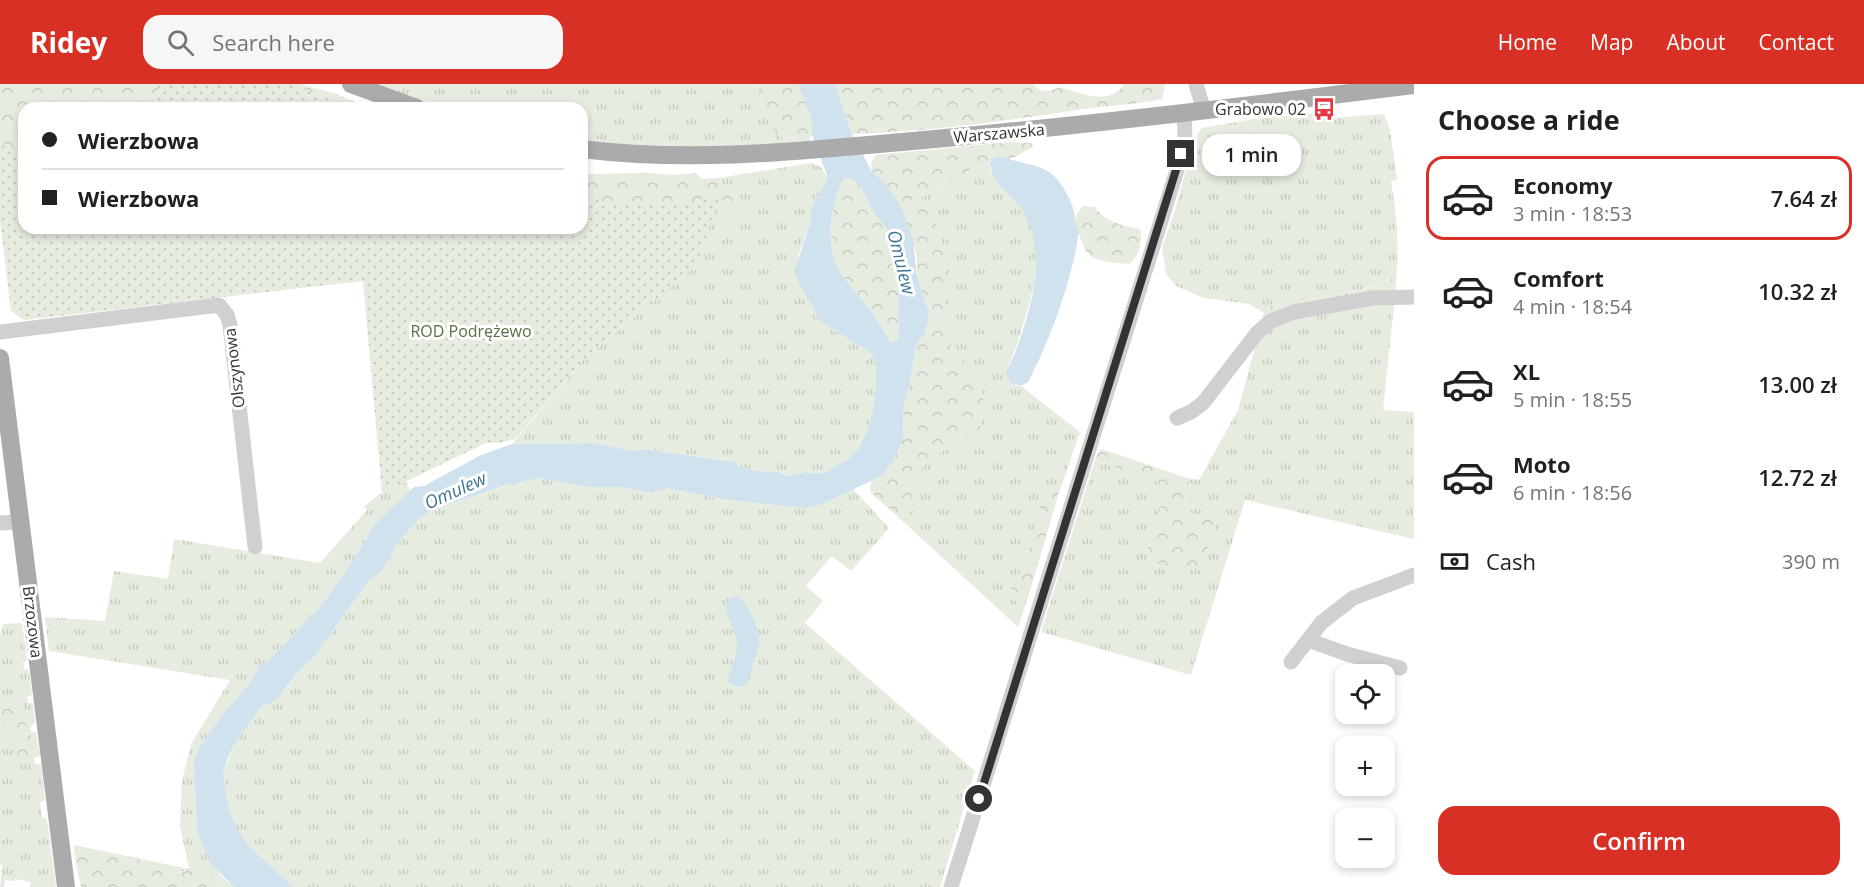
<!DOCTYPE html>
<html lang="en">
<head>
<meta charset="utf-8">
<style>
  body { margin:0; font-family:"Open Sans",sans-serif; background:#f6f6f6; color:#202124; height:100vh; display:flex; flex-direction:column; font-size:22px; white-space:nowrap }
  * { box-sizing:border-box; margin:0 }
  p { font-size:20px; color:#757577 }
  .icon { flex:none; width:33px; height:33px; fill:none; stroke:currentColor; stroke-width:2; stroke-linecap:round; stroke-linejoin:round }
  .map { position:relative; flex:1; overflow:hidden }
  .details { display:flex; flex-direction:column; background:#fff; width:450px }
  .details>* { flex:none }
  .top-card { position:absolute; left:18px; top:18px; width:570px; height:132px; border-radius:18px; box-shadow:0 3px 9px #0003; display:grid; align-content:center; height:132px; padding:0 24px; background:#fff }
  .buttons { position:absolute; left:1335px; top:580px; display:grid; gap:12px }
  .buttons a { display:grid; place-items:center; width:60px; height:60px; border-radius:12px; background:#fff; box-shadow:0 3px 9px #0003; font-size:30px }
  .end { position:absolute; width:27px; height:27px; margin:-14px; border:8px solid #333; background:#fff; box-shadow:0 0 0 3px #fff }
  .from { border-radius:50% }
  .bubble { position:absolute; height:42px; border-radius:18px; background:#fff; box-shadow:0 3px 9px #0003; font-size:20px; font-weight:600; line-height:42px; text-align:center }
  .top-card b { display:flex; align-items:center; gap:21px; height:57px; font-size:22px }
  .top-card b+b { border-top:2px solid #e0e0e0 }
  .top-card i { width:15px; height:15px; background:#202124 }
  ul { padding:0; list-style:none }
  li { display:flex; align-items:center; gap:18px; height:84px; margin:0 12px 9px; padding:0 12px; border:3px solid transparent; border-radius:18px }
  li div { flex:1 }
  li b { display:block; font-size:22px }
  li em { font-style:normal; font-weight:600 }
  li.selected { border-color:#d93025 }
  li>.icon { width:54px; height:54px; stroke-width:1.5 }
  h2 { padding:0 24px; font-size:27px; line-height:72px }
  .pay { display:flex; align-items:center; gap:15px; height:66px; padding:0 24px; font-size:22px }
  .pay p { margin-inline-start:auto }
  .cta { display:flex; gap:12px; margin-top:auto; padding:12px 24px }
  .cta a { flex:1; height:69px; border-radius:18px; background:#d93025; color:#fff; font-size:24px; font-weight:600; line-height:69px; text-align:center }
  header { display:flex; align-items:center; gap:36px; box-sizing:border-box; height:84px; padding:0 30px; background:#d93025; color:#fff }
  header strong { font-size:28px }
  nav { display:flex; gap:33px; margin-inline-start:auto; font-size:21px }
  .search { width:420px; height:54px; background:#f6f6f6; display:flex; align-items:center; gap:15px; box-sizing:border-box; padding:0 21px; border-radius:18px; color:#757577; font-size:22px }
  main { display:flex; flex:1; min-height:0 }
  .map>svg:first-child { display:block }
</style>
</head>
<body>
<header>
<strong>Ridey</strong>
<div class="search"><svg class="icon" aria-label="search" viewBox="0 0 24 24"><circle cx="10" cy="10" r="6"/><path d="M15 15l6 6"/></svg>Search here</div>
<nav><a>Home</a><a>Map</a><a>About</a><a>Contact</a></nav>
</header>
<main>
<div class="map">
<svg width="1414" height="803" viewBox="0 0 1414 803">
  <defs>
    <pattern id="grass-tufts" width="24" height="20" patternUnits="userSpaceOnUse" patternTransform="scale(1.5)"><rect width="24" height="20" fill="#e6ecdf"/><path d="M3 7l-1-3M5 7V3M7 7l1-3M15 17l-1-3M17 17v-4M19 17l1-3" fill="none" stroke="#c6cbc0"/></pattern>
    <pattern id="forest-crowns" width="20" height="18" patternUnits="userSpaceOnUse" patternTransform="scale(1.5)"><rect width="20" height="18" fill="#e6ecdf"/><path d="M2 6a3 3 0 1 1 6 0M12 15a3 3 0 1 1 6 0" fill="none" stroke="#c6cbc0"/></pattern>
    <pattern id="garden-dots" width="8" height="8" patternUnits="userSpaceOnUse" patternTransform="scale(1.5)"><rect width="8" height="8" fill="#e6ecdf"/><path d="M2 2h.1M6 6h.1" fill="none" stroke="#c6cbc0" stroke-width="1.8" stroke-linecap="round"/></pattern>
  </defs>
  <rect width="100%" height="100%" fill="#fff"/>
  <path fill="url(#grass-tufts)" d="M378,0H758L763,24L774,46L790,58C722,65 650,66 582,55V24H444Z
    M1313,29L1320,31L1322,35L1384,30L1390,46L1397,96L1391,97C1397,132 1399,161 1396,196L1392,194C1358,211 1316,213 1279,220L1385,213L1396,203L1383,326L1414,328V455L1245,416L1191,591L1041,548L1096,373L1102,379L1161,399L1167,407L1147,465L1200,431L1187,429L1184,422L1191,403L1187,394L1199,396L1238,326L1264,229L1249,220L1204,214L1176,202L1166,190L1162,164L1175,126L1195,53L1202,44L1254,35Z
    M811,79L821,83L828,94L811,123V136L798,172L809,216L821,238L871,269L876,280V302L873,326L868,345L858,365L847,376L826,388L817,390L808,388L787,392L778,388L756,387L743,384L733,378L645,365L632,367L595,359L512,360L584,275L696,182L710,137L732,130V110L718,94Z
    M990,80V87C1002,100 1016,114 1025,130C1048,172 1030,218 1017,260C1014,270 1005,284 1008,294L1017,302H1021L1080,348L1058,412V402L1038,430L1028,469L1019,493L1011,502L1020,521L1027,517L1018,543L897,432L909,431C911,417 912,396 921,385C934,368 962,357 980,345L966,281L952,263L945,232V188L940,145L924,122L921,114L961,94L973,84Z
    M539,394L588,403H623L652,409L667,404L721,415L822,420L853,405L889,444L851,487L832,472L806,502L823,517L805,539L975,687L940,803H293L249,762L236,743L229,725L223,689L235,659L262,622L270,620L285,606L302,583L314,573L367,499L381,488L399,457L421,433L432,427L502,402Z
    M406,397L410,407L409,410L376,439L344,490L321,522L268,577L261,580L248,601L223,630L200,662L194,678L197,747L220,791L234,803H224L207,783L168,790L141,776L78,765L75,775L74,761L189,785L180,741L182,697L191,660L230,596L49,567L45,533L105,537L114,487L168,495L174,455L320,479L368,425L363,423L383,408Z
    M22,539L27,576L23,578L24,585L29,586L32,611L27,612L28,619H33L35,639L31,642V648H36L40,672L34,674L35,680H41L45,717L40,718L42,733L47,735L56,803H30L31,798L15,795V797L5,796L4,803H0L2,781L0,780V551L3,540Z"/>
  <path fill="url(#forest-crowns)" d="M0,0H300L337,10L367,24H24V69L0,62Z
    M758,0H798C805,17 818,39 809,58C803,58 794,60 789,58C767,49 762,20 758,0Z
    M835,0H1033C1040,10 1050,7 1060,3C1078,9 1111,23 1124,0H1165L1162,15C1136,21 1110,21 1084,25C1006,37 932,47 852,50Z
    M1011,58L1031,59L1033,63L1015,73L973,84L961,94L921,114L924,122L940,145L945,188L946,232L952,263L981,298L985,327L980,345C947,367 907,376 914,423L909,431L897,432L870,408L871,397L882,391L904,343V319L909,302L916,262L925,249L929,228L917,193V172L901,122L882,96L872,88L871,79L876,71Z
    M582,89L591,90L651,89L673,91L696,89L702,95L718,94L732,110L740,122L732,130L710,137L582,122Z
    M849,94C861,97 865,112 870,122C875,132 885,139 889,149C903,180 897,220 899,254L892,259C884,250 879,238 872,228C861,215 849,202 840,188C824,161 830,121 844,95Z
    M1083,122L1095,123C1106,139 1122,141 1140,145C1143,159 1140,169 1130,180C1118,179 1095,179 1087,168C1082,161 1080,149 1074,141L1076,132Z
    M1392,194L1396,196V203L1385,213L1271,233L1265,229L1266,223C1307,212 1354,214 1392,194Z
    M1102,365L1187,394L1191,403L1184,422L1187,429L1213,431L1218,436L1206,472L1196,484L1172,483L1150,477L1147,465L1166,407L1161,399L1102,379L1096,373L1098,368Z
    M1050,402H1058V412L1027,517L1020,521L1012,514L1011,502C1028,482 1030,457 1037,433C1040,422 1046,412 1050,402Z
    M0,620H20L24,623L29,666L28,670L24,672L15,671L10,642L0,639Z
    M78,765L141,776L168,790L187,787L196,781L207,783L224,803H81L75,775Z"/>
  <path fill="url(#garden-dots)" d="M158,0H290L354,24H158Z
    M0,60L24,66V144H582V110L611,120L662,122L720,112L696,182L584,275L515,355L498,359H486L382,409L363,197L24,236L11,227L0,137Z"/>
  <path fill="#cfe2ee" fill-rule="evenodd" d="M798,0H835L852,50L872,88L882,96L901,122L913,155L917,193L929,228L925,249L916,262L909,302L904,319L903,356L893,377L882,391L871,397L822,420L806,424L721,415L667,404L652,409L623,403H588L539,394L502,402L432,427L421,433L399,457L381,488L367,499L314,573L302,583L278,614L270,620L262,622L235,659L227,676L223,689L226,708L229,725L236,743L249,762L293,803H234L211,780L197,747L194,678L200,662L223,630L248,601L261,580L268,577L321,522L344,490L376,439L414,403L424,402L479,372L512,360L595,359L632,367L644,365L733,378L743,384L756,387L778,388L787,392L807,388L817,390L826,388L847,376L858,365L868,345L873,326L876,302V280L871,269L821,238L799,199L795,186L811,136V123L828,94L812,51L811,32ZM849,94C861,97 865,112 870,122C875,132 884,139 889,149C903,180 897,220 899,254L892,259C884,250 879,238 872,228C861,215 849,202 840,188C824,161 830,121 844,95Z
    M1002,73C1040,85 1054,78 1072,121C1076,131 1073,139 1079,147C1073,193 1050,257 1028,298L1021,302L1011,299L1006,290C1008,283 1012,276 1015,269C1031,226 1047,174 1025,131C1016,112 991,100 990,79L994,74Z
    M737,512C748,519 760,545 759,558C757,572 751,587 747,600L743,603L731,601L728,597C730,584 738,573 737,560C735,545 725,534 726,518L732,513Z"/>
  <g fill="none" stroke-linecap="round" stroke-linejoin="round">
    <path stroke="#d0d0d0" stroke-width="15" d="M1196,0L1204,27
      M0,248L219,221L227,231L230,241L255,463
      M1177,334L1191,328L1203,319L1257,249L1271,237L1294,228L1373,214L1414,213
      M0,439L20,438
      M1308,556L1347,570L1400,584
      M1291,578L1321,539L1353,514L1414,491
      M951,803L1177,86L1185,54L1184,29"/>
    <path stroke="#ababab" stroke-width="18" d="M351,0L417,24
      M582,65C693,79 802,67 913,57C1080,42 1247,22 1414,1
      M0,274L66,803"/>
  </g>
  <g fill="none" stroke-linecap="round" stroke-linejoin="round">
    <path stroke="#333" stroke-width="8" d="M979,715L1181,70"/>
  </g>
  <defs>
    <g id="bus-bare" transform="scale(1.8)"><path d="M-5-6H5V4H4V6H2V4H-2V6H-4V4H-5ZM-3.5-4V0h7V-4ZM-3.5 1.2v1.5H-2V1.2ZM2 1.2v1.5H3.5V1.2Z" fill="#e63946" stroke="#fff" stroke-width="2.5" paint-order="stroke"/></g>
  </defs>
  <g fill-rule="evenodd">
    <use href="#bus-bare" x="1324" y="25"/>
  </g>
  <g text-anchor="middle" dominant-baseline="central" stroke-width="6" stroke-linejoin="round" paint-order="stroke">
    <g font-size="16" fill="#333" stroke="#fff" text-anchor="end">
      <text x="1306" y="25">Grabowo 02</text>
    </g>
    <g font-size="16" fill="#333" stroke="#fff">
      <text transform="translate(999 49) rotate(-5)">Warszawska</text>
      <text transform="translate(234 284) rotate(-97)">Olszynowa</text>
      <text transform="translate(33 538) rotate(83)">Brzozowa</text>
    </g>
    <g font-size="16" fill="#56703f" stroke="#fff">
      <text x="471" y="247">ROD Podrężewo</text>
    </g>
    <g font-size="18" font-style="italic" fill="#3f7597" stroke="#fff">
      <text transform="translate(902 178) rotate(76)">Omulew</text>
      <text transform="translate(455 406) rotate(-24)">Omulew</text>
    </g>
  </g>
</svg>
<div class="buttons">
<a><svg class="icon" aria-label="locate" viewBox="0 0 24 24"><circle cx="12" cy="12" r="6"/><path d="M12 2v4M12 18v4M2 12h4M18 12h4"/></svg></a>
<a>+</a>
<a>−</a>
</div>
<i class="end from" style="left:979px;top:715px"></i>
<i class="end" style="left:1181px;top:70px"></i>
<div class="bubble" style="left:1202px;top:50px;width:99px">1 min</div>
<div class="top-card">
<b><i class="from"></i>Wierzbowa</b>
<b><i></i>Wierzbowa</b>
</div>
</div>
<section class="details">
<h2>Choose a ride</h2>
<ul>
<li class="selected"><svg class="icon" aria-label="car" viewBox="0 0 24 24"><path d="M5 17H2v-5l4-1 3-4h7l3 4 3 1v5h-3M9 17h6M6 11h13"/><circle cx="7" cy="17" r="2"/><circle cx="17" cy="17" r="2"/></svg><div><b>Economy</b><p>3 min · 18:53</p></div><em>7.64 zł</em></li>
<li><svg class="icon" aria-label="car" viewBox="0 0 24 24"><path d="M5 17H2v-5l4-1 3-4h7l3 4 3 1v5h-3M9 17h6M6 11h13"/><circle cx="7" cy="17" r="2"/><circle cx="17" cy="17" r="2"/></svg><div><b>Comfort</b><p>4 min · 18:54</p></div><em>10.32 zł</em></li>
<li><svg class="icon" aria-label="car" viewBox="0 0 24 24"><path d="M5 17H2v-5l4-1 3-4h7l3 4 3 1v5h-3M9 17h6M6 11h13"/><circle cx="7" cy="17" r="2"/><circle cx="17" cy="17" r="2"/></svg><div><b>XL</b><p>5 min · 18:55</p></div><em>13.00 zł</em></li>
<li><svg class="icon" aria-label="car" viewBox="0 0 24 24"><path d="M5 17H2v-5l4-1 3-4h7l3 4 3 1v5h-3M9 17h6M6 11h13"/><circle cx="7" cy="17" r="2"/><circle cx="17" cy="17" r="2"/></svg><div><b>Moto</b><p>6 min · 18:56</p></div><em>12.72 zł</em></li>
</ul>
<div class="pay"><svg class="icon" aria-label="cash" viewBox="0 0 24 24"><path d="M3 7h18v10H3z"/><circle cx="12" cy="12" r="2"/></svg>Cash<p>390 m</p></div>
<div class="cta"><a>Confirm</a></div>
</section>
</main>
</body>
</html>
